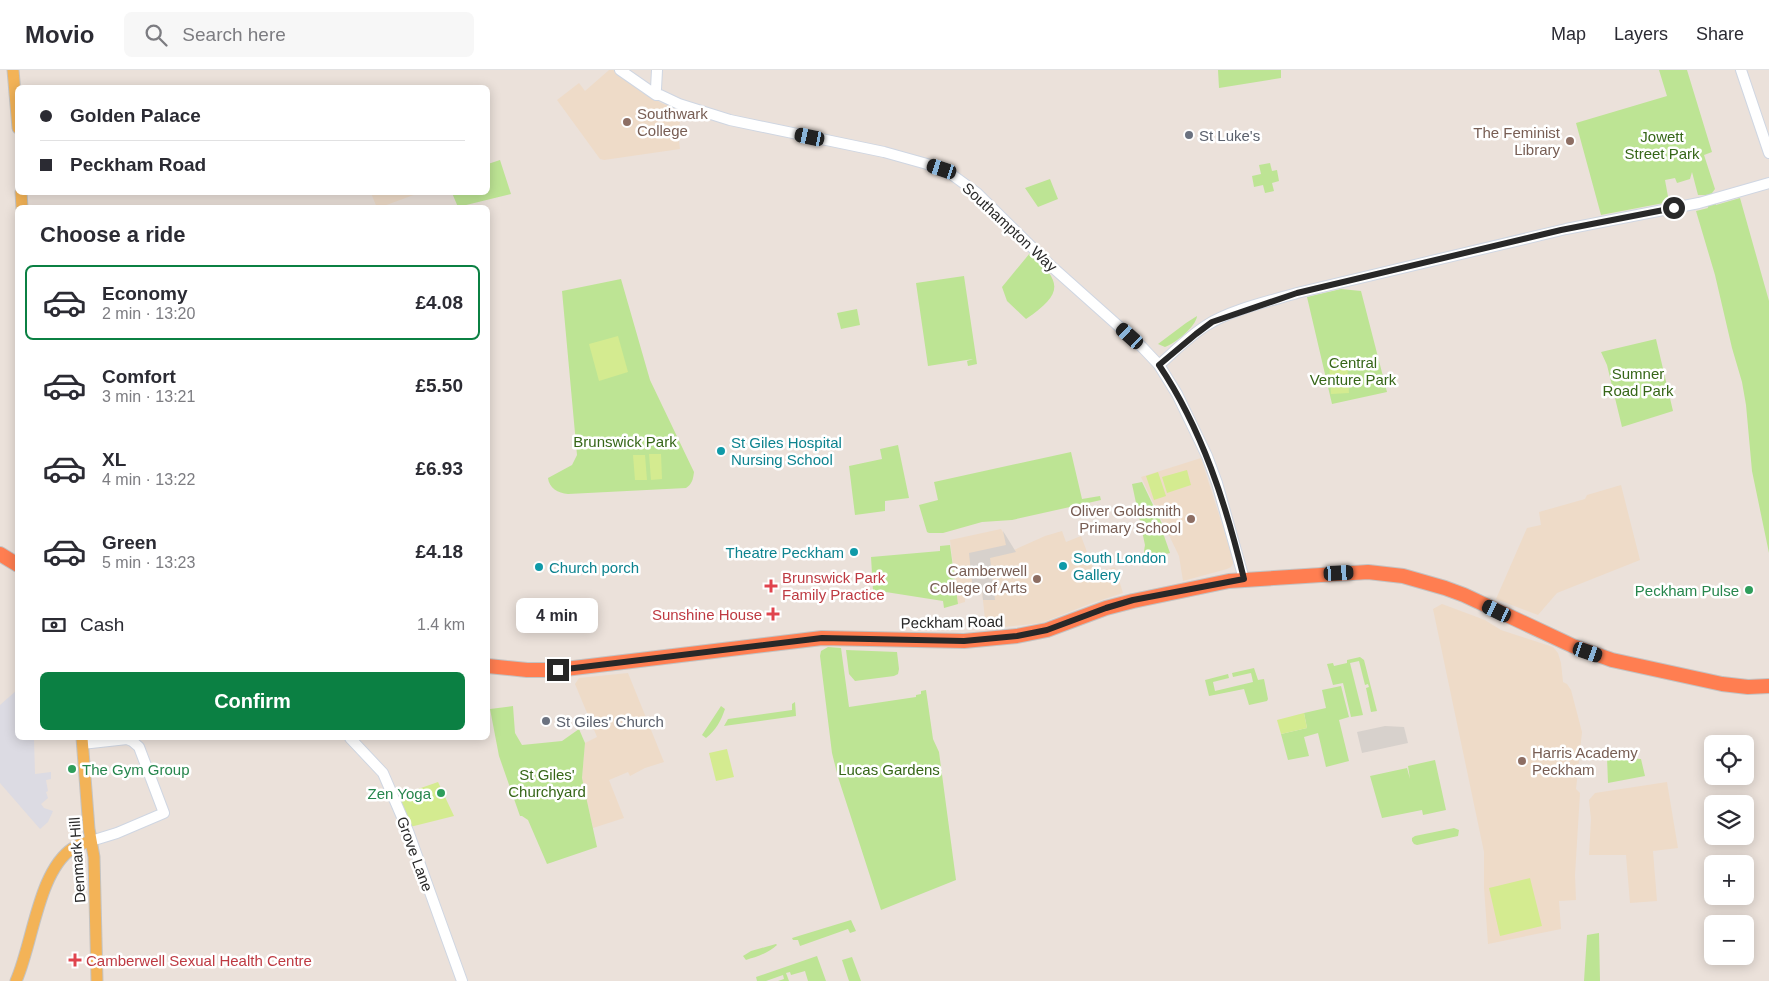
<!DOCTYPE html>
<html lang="en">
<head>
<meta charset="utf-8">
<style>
  body { margin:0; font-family:Arial,sans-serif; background:#f7f7f7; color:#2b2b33; height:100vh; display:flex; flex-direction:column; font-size:19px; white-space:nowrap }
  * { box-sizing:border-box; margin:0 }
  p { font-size:16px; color:#7c7c81 }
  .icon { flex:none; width:28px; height:28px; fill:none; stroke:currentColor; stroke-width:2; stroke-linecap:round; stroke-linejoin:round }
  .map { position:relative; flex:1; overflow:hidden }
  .drawer { position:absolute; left:15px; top:135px; width:475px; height:535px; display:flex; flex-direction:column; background:#fff; border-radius:8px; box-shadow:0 2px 12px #0003 }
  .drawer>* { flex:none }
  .top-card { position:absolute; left:15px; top:15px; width:475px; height:110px; border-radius:8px; box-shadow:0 2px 12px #0003; display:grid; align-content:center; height:110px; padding:0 25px; background:#fff }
  .tools { position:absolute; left:1704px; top:665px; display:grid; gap:10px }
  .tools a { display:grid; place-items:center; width:50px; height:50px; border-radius:8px; background:#fff; box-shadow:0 2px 12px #0003; font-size:25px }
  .end { position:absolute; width:22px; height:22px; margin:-11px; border:6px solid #282828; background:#fff; box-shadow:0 0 0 2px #fff }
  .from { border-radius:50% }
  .bubble { position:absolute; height:35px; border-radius:8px; background:#fff; box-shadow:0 2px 12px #0003; font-size:16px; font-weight:700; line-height:35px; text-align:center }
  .car { position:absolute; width:15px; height:30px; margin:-15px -8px; border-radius:6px; box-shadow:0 0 4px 1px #0007; background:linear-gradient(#222 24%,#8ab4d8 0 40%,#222 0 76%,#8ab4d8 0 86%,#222 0) }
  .top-card b { display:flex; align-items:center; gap:18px; height:48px; font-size:19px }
  .top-card b+b { border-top:1px solid #e1e1e2 }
  .top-card i { width:12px; height:12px; background:#2b2b33 }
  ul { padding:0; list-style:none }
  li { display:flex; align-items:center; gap:15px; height:75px; margin:0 10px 8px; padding:0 15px; border:2px solid transparent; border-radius:8px }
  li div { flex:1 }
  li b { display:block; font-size:19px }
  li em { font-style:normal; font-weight:700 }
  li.selected { border-color:#0b8043 }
  li>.icon { width:45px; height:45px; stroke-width:1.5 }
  h2 { padding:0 25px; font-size:22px; line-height:60px }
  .pay { display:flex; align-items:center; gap:12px; height:55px; padding:0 25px; font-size:19px }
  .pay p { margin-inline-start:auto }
  .cta { display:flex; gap:10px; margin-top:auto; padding:10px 25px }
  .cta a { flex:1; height:58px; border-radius:8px; background:#0b8043; color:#fff; font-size:20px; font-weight:700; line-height:58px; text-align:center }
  header { display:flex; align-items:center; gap:30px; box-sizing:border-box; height:70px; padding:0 25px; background:#fff; border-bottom:1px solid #e1e1e2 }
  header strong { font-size:24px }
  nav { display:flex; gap:28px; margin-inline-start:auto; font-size:18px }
  .search { width:350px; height:45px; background:#f7f7f7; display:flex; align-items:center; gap:12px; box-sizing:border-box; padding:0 18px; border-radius:8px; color:#7c7c81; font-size:19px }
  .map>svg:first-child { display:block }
</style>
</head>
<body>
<header>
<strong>Movio</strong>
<div class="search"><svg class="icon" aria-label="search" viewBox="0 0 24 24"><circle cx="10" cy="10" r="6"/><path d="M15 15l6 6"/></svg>Search here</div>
<nav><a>Map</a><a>Layers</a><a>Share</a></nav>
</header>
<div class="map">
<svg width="1769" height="911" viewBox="0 0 1769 911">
  <rect width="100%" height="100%" fill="#ebe1da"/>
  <path fill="#dcdbe3" d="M17,620L18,668H34L35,704L51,702V709L46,710L48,721L46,722L48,728L41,734L44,738L53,741L48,752L40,759L0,713V635Z"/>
  <path fill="#eedbc8" d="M609,0H613L661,33L682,41L678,63L680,79L604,90L600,89L557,30L579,13L585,21Z
    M371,123L418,122L419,123L381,137L377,138Z
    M1201,388L1234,492L1231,497L1227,499L1183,511L1179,486L1141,407Z
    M1621,415L1640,490L1557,523L1538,545L1496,529L1527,458L1541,455L1539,442L1585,429L1587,425Z
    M1001,459L1014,480L1045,466L1062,461L1066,472L1081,466L1095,503L1115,497L1123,523L1092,533L1041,553L986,559L982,521L965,524V532L958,534L950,470Z
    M1442,534L1485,550L1501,560L1553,577L1558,583L1561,593L1563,612L1567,614L1571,620L1582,662L1576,719L1580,723L1575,805L1576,830L1559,831L1561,859L1488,874L1484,817V782L1433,539Z
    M628,603L664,692L645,698L630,706L628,702L609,710L624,748L593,758L582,708L585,673L597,667L575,614L579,608Z
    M1667,712L1678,778L1653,781L1657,831L1630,833L1626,785H1589L1591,749L1589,730L1595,723Z"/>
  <path fill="#bde494" d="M1218,0H1281V8L1219,18Z
    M1659,0H1687L1712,82L1704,85L1715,119L1712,123L1716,135L1740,128L1769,231V483L1752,401L1746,335L1742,312L1732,278L1715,205L1696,141L1708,138L1705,125H1698L1692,102L1690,109L1677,113L1675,108L1665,110L1669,132L1601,145L1576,53L1667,26Z
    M500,90L511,124L458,137L452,123L488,122V94Z
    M1270,93L1272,101L1277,100L1279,111L1272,113L1274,121L1265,123L1263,115L1254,117L1252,106L1261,104L1259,95Z
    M1050,109L1058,129L1038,137L1025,118Z
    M1030,183C1064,213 1062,224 1026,249L1007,231L1002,217Z
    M964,206L977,294L968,296L967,291L973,289L928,296L916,213Z
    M621,209L650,310L694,402C693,410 692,414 686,418L568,424C558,423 549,418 548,408L572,395L577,385L562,221Z
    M1341,219L1361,221L1387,322L1332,334L1307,227Z
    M857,239L860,255L841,259L837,243Z
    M1197,246C1196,257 1174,274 1165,277L1158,274L1186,253Z
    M1656,269L1673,341L1622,357L1607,295L1601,282Z
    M898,375L909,428L885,431V441L855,445L849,396L882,389L880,379Z
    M1071,382L1082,429L1100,426L1101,430L1012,450L982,452L943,463H929L927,462L919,435L938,430L934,412Z
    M1142,412L1166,462L1163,463L1170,483L1146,489L1144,481L1145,475L1132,414Z
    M950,475L958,534L944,538L943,531L873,520L871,487L940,481V476Z
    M828,577L841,578L849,637L916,627V625L921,624V621L926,620L933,669L939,682L956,810L881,840L838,707L832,683L820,586L821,581Z
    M846,580L897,582L899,599L898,604L894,606L855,611L849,604Z
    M1360,587L1364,590L1377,641L1371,642L1366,618L1369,617L1368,614L1365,615L1359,591L1350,593L1363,645L1351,647L1343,613L1333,615L1327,594L1333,593L1334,596L1347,593V590Z
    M1254,598L1258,610L1264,609L1268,629L1267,631L1249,635L1244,619L1209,626L1205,610L1228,604L1229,608L1213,612L1215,621L1253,612L1251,603L1233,607L1232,603Z
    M1341,616L1349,647L1339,650L1349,691L1326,697L1318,663L1304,667L1309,686L1288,690L1281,664L1307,658L1304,643L1326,638L1322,620Z
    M795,632L796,646L724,656L728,649L792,640V634Z
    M513,636L515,663L522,675L562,671L579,659L585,673L582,708L597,777L547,794L528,750L522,746H520L499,686L490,639Z
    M721,636L725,639C721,651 716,660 706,668L702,665Z
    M1607,687L1641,689L1645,706L1608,713Z
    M1435,690L1446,740L1423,745L1422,740L1382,748L1370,706L1407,698L1410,709L1408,696Z
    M1454,758L1459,760L1458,766L1417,775L1414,774L1412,771V768L1415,766Z
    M851,850L856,861L850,863L848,859L800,876L798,870H793L792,868Z
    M1599,863L1600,911H1584L1587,865Z
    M776,874L777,875C769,883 756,887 746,890L743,886L751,881Z
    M817,886L826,911H808L805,901L791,905L790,902L786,903L789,911H778L784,909L783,905L766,911H757L756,907Z
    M852,887L861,911H849L842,890Z"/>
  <path fill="#d4eb90" d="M618,266L628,302L599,311L589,274Z
    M1347,291L1349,323L1331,324L1329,292Z
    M649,384H661L662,409L651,410Z
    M633,385H645L647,410H635Z
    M1187,400L1191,415L1167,423L1162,407Z
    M1158,402L1166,426L1154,430L1146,406Z
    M1304,643L1307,658L1281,664L1277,650Z
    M727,679L734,707L716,711L709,683Z
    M438,712L454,746L410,757L398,726Z
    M1530,808L1542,856L1500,866L1489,818Z"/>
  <path fill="#d7d1cc" d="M1003,461L1016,482L990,488L995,530H983L982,521L973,522L969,483L1006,475Z
    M1385,656L1404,657L1408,673L1362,683L1357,662Z"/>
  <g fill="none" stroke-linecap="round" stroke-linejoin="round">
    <g stroke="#cfd6e2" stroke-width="12">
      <path id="secondary" d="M620,0L656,25H660L679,34L730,50L884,82L927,94L951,104L977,123L1050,195L1142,277L1159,295L1177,324L1207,386L1217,413L1244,509
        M1741,0L1769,83
        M656,19L657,0
        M1159,295C1174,282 1189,266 1207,255C1230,240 1270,231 1297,223L1566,159L1699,133L1769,113
        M350,668L383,703L408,761L462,911
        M82,674L127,669L132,671L139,677L164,743L117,763L91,771"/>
    </g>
    <g stroke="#c3c3c3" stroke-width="13">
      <path id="primary" d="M13,0L18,58
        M21,122L22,138
        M82,668L89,759L94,787L97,911
        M16,911C33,873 38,801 73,778C78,774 85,773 91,771"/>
    </g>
    <g stroke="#c3c3c3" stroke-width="16">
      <path id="highway" d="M0,484L18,495
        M488,596L527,600H557L822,568L964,571L1017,566L1047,560L1106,538L1133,531L1229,511L1368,502L1403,506L1445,518L1464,525L1573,576L1612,590L1722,614L1748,617L1769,616"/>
    </g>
    <use href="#secondary" stroke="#fff" stroke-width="10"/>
    <use href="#primary" stroke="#f3b357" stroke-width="11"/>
    <use href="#highway" stroke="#ff7e51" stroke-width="14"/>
  </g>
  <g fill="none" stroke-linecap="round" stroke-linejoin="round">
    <path stroke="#282828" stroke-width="6" d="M558,600L822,568L964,571L1017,566L1047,560L1106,538L1133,530L1244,509C1226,434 1202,359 1159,295L1196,264L1212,252L1297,223L1561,160L1674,138"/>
  </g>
  <g fill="#8d6e63" stroke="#fff" stroke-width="2">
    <circle cx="627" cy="52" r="5"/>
    <circle cx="1570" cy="71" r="5"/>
    <circle cx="1191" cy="449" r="5"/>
    <circle cx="1037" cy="509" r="5"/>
    <circle cx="1522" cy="691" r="5"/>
  </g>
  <g fill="#6b7280" stroke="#fff" stroke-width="2">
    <circle cx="1189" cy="65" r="5"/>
    <circle cx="546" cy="651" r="5"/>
  </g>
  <g fill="#0f9aa8" stroke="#fff" stroke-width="2">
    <circle cx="721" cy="381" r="5"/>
    <circle cx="854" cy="482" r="5"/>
    <circle cx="1063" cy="496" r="5"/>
    <circle cx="539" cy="497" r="5"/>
  </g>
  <g fill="#e0444e" stroke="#fff" stroke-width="2">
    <path d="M768.5 508.5h5v5h5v5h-5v5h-5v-5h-5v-5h5z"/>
    <path d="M770.5 536.5h5v5h5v5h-5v5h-5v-5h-5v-5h5z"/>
    <path d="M72.5 882.5h5v5h5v5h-5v5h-5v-5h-5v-5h5z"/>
  </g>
  <g fill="#2e9e5b" stroke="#fff" stroke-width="2">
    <circle cx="1749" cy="520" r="5"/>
    <circle cx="72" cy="699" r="5"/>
    <circle cx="441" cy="723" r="5"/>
  </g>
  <g text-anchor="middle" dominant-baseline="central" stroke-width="5" stroke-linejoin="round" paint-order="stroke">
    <g font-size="15" fill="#785e54" stroke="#fff" text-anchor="end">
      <text x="637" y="43" text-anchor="start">Southwark<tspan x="637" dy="17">College</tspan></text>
      <text x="1560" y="62">The Feminist<tspan x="1560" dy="17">Library</tspan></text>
      <text x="1181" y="440">Oliver Goldsmith<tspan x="1181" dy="17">Primary School</tspan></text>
      <text x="1027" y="500">Camberwell<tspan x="1027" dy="17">College of Arts</tspan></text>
      <text x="1532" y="682" text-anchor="start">Harris Academy<tspan x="1532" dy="17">Peckham</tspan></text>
    </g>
    <g font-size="15" fill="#5b616d" stroke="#fff" text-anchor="start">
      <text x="1199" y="65">St Luke's</text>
      <text x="556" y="651">St Giles' Church</text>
    </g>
    <g font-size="15" fill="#366618" stroke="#fff">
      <text x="1662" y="66">Jowett<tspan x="1662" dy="17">Street Park</tspan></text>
      <text x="1353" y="292">Central<tspan x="1353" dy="17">Venture Park</tspan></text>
      <text x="1638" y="303">Sumner<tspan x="1638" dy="17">Road Park</tspan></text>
      <text x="625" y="371">Brunswick Park</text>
      <text x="889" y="699">Lucas Gardens</text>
      <text x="547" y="704">St Giles'<tspan x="547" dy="17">Churchyard</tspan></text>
    </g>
    <g font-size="15" fill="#282828" stroke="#fff">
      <text transform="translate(1010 157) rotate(43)">Southampton Way</text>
      <text transform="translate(952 552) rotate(-1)">Peckham Road</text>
      <text transform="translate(415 784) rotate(70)">Grove Lane</text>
      <text transform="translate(77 790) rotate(-94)">Denmark Hill</text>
    </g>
    <g font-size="15" fill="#0d838f" stroke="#fff" text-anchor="start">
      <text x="731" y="372">St Giles Hospital<tspan x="731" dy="17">Nursing School</tspan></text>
      <text x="844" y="482" text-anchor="end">Theatre Peckham</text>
      <text x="1073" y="487">South London<tspan x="1073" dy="17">Gallery</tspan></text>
      <text x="549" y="497">Church porch</text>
    </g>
    <g font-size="15" fill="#be3a42" stroke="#fff" text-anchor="start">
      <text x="782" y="507">Brunswick Park<tspan x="782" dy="17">Family Practice</tspan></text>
      <text x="762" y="544" text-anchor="end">Sunshine House</text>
      <text x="86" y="890">Camberwell Sexual Health Centre</text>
    </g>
    <g font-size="15" fill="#27864d" stroke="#fff" text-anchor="end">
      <text x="1739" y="520">Peckham Pulse</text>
      <text x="82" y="699" text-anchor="start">The Gym Group</text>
      <text x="431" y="723">Zen Yoga</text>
    </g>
  </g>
</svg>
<div class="tools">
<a><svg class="icon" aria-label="locate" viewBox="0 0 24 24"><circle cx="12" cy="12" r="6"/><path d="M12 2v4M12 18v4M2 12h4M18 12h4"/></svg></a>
<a><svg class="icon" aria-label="layers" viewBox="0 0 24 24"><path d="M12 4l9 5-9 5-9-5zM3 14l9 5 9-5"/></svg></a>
<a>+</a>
<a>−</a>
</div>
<i class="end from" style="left:1674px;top:138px"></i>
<i class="end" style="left:558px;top:600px"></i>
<div class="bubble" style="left:516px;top:528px;width:82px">4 min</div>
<i class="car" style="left:810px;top:67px;rotate:282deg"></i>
<i class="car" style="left:942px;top:99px;rotate:288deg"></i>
<i class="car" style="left:1130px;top:266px;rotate:312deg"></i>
<i class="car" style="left:1339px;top:503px;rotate:87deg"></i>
<i class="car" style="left:1497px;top:541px;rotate:296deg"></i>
<i class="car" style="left:1588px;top:582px;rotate:109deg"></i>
<div class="top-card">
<b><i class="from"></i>Golden Palace</b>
<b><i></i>Peckham Road</b>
</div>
<section class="drawer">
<h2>Choose a ride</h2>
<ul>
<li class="selected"><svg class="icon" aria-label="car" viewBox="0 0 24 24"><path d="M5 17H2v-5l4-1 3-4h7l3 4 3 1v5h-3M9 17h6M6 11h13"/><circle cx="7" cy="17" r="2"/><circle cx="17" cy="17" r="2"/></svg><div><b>Economy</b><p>2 min · 13:20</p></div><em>£4.08</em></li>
<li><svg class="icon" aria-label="car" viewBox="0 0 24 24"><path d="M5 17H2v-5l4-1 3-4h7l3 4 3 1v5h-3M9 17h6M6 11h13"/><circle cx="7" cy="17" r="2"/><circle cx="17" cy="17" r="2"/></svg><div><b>Comfort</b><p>3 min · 13:21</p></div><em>£5.50</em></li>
<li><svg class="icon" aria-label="car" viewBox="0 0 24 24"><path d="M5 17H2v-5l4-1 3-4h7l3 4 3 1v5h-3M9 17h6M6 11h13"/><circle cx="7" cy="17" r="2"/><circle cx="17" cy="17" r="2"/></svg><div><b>XL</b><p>4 min · 13:22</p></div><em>£6.93</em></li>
<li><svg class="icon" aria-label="car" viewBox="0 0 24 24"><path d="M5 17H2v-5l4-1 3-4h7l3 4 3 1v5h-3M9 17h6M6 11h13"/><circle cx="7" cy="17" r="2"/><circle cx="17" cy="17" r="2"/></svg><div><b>Green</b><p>5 min · 13:23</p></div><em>£4.18</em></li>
</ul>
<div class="pay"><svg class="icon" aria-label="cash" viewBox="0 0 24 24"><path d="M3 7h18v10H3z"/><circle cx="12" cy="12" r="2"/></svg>Cash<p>1.4 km</p></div>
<div class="cta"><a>Confirm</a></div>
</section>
</div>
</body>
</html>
